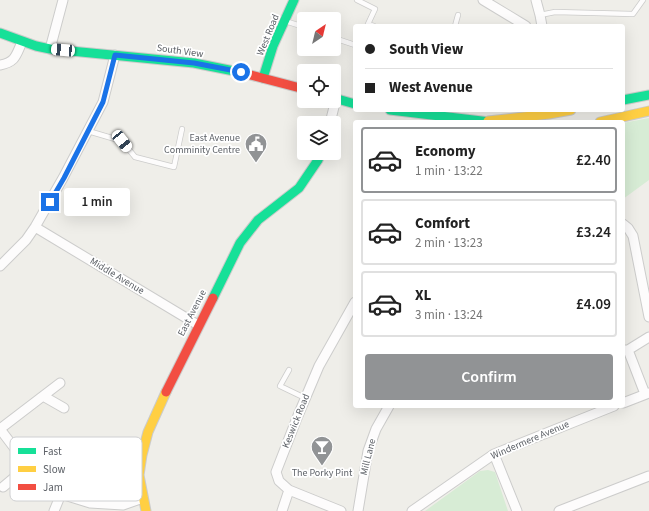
<!DOCTYPE html>
<html lang="en">
<head>
<meta charset="utf-8">
<style>
  body { margin:0; font-family:"Source Sans 3",sans-serif; background:#f2f2f2; color:#222; height:100vh; display:flex; flex-direction:column; font-size:15px; white-space:nowrap }
  * { box-sizing:border-box; margin:0 }
  p { font-size:13px; color:#767676 }
  .icon { flex:none; width:22px; height:22px; fill:none; stroke:currentColor; stroke-width:2; stroke-linecap:round; stroke-linejoin:round }
  .map { position:relative; flex:1; overflow:hidden }
  .details { position:absolute; left:353px; top:120px; width:272px; height:288px; display:flex; flex-direction:column; background:#fff; border-radius:4px; box-shadow:0 4px 16px #0002 }
  .details>* { flex:none }
  .top-card { position:absolute; left:353px; top:24px; width:272px; height:88px; border-radius:4px; box-shadow:0 4px 16px #0002; display:grid; align-content:center; height:88px; padding:0 12px; background:#fff }
  .needle { width:26px; rotate:35deg }
  .tools { position:absolute; left:297px; top:12px; display:grid; gap:8px }
  .tools a { display:grid; place-items:center; width:44px; height:44px; border-radius:4px; background:#fff; box-shadow:0 4px 16px #0002; font-size:20px }
  .end { position:absolute; width:18px; height:18px; margin:-9px; border:5px solid #1a73e8; background:#fff; box-shadow:0 0 0 2px #fff }
  .from { border-radius:50% }
  .bubble { position:absolute; height:28px; border-radius:4px; background:#fff; box-shadow:0 4px 16px #0002; font-size:13px; font-weight:600; line-height:28px; text-align:center }
  .car { position:absolute; width:12px; height:24px; margin:-12px -6px; border-radius:5px; box-shadow:0 0 3px 1px #0007; background:linear-gradient(#fff 24%,#345 0 40%,#fff 0 76%,#345 0 86%,#fff 0) }
  .top-card b { display:flex; align-items:center; gap:14px; height:38px; font-size:15px }
  .top-card b+b { border-top:1px solid #e0e0e0 }
  .top-card i { width:10px; height:10px; background:#222 }
  ul { padding:7px 0 0; list-style:none }
  li { display:flex; align-items:center; gap:12px; height:66px; margin:0 8px 6px; padding:0 4px; border:2px solid #e0e0e0; border-radius:4px }
  li div { flex:1 }
  li b { display:block; font-size:15px }
  li em { font-style:normal; font-weight:600 }
  li.current { border-color:#919395 }
  li>.icon { width:36px; height:36px; stroke-width:1.5 }
  .cta { display:flex; gap:8px; margin-top:auto; padding:8px 12px }
  .cta a { flex:1; height:46px; border-radius:4px; background:#919395; color:#fff; font-size:16px; font-weight:600; line-height:46px; text-align:center }
  .map>svg:first-child { display:block }
</style>
</head>
<body>
<div class="map">
<svg width="649" height="511" viewBox="0 0 649 511">
  <rect width="100%" height="100%" fill="#efeee9"/>
  <path fill="#d7ecd5" d="M649,118V180L623,199V123Z
    M488,470L495,472L508,511H425L480,471Z"/>
  <g fill="none" stroke-linecap="round" stroke-linejoin="round">
    <g stroke="#cccccb" stroke-width="6">
      <path id="lane" d="M357,0L375,9L368,24L374,26
        M540,15L555,12L633,14L643,0
        M285,21L304,27
        M455,26L458,15
        M334,38L355,45
        M88,131L122,141L135,157L174,167L182,129
        M289,370L280,386L305,398"/>
    </g>
    <g stroke="#cccccb" stroke-width="11">
      <path id="street" d="M483,0L526,26
        M536,0L540,15L542,26
        M50,49L63,0
        M0,65C16,62 16,55 22,42
        M330,123L336,99
        M623,224L628,228L633,236L649,317
        M35,227L198,325
        M0,266L26,240L35,227L63,178L103,102L115,55
        M623,350H628L649,337
        M628,350L645,394
        M43,396L64,408
        M623,403L649,393
        M0,429L28,466L61,494L90,503L123,505L143,498
        M0,429L60,383
        M494,454L517,511
        M3,487L28,466
        M54,511L61,494
        M282,511L289,490
        M341,511L289,490L279,481L276,472L297,418L319,366L355,302
        M358,511L368,451L376,429L389,406
        M412,511L494,454L614,406
        M559,511L649,476"/>
    </g>
    <g stroke="#cbcbca" stroke-width="11">
      <path id="fast" d="M0,33L36,46L50,49L194,63L239,72
        M263,78L273,46L294,0
        M334,98L355,104
        M623,100L649,95
        M390,110L490,122
        M213,298L240,243L258,220L299,188L318,160L321,153"/>
    </g>
    <g stroke="#cbcbca" stroke-width="11">
      <path id="slow" d="M488,121L549,114L571,110
        M600,122L649,111
        M146,511L139,475L142,455L148,432L166,392"/>
    </g>
    <g stroke="#cbcbca" stroke-width="11">
      <path id="jam" d="M239,72L304,89
        M166,392L213,298"/>
    </g>
    <use href="#lane" stroke="#fdfcfc" stroke-width="4.5"/>
    <use href="#street" stroke="#fdfcfc" stroke-width="9"/>
    <use href="#fast" stroke="#16e098" stroke-width="9"/>
    <use href="#slow" stroke="#ffcf43" stroke-width="9"/>
    <use href="#jam" stroke="#f24e42" stroke-width="9"/>
  </g>
  <g fill="none" stroke-linecap="round" stroke-linejoin="round">
    <path stroke="#1a73e8" stroke-width="5" d="M50,202L64,178L103,102L115,55L194,63L241,72"/>
  </g>
  <defs>
    <g id="civic-pin" transform="scale(1.15)"><path d="M0 17L-7.5 6A9.5 9.5 0 1 1 7.5 6Z" fill="#919395" stroke="#fff"/><path d="M-.6-6.5H3V-4.5H.6V-3L4-1V1h2V6H-6V1h2V-1L-.6-3ZM-1.2 2.5V6h2.4V2.5Z" fill="#fff"/></g>
    <g id="bar-pin" transform="scale(1.15)"><path d="M0 17L-7.5 6A9.5 9.5 0 1 1 7.5 6Z" fill="#919395" stroke="#fff"/><path d="M-6-5H6L.8 .8V4.5H3.5V6h-7V4.5H-.8V.8Z" fill="#fff"/></g>
  </defs>
  <g fill-rule="evenodd">
    <use href="#civic-pin" x="256" y="144"/>
    <use href="#bar-pin" x="322" y="447"/>
  </g>
  <g text-anchor="middle" dominant-baseline="central" stroke-width="3.5" stroke-linejoin="round" paint-order="stroke">
    <g font-size="10" fill="#5e6268" stroke="#fff">
      <text transform="translate(268 35) rotate(-68)">West Road</text>
      <text transform="translate(180 51) rotate(8)">South View</text>
      <text transform="translate(117 276) rotate(31)">Middle Avenue</text>
      <text transform="translate(192 313) rotate(-63)">East Avenue</text>
      <text transform="translate(296 421) rotate(-68)">Keswick Road</text>
      <text transform="translate(530 440) rotate(-23)">Windermere Avenue</text>
      <text transform="translate(368 457) rotate(-76)">Mill Lane</text>
    </g>
    <g font-size="10" fill="#5e6268" stroke="#fff" text-anchor="end">
      <text x="240" y="138">East Avenue<tspan x="240" dy="12">Comminity Centre</tspan></text>
      <text x="322" y="473" text-anchor="middle">The Porky Pint</text>
    </g>
  </g>
  <rect x="10" y="437" width="132" height="64" rx="6" fill="#fff" stroke="#cfd0d2" stroke-width="1"/>
  <rect x="18" y="448" width="18" height="6" fill="#16e098"/>
  <rect x="18" y="466" width="18" height="6" fill="#ffcf43"/>
  <rect x="18" y="484" width="18" height="6" fill="#f24e42"/>
  <g font-size="11" fill="#5e6268">
    <text x="43" y="455">Fast</text>
    <text x="43" y="473">Slow</text>
    <text x="43" y="491">Jam</text>
  </g>
</svg>
<div class="tools">
<a><svg class="needle" viewBox="-14 -14 28 28"><path d="M0-13l5 13h-10z" fill="#e53935"/><path d="M0 13l5-13h-10z" fill="#767676"/></svg></a>
<a><svg class="icon" aria-label="locate" viewBox="0 0 24 24"><circle cx="12" cy="12" r="6"/><path d="M12 2v4M12 18v4M2 12h4M18 12h4"/></svg></a>
<a><svg class="icon" aria-label="layers" viewBox="0 0 24 24"><path d="M12 4l9 5-9 5-9-5zM3 14l9 5 9-5"/></svg></a>
</div>
<i class="end from" style="left:241px;top:72px"></i>
<i class="end" style="left:50px;top:202px"></i>
<div class="bubble" style="left:64px;top:188px;width:66px">1 min</div>
<i class="car" style="left:63px;top:50px;rotate:275deg"></i>
<i class="car" style="left:122px;top:141px;rotate:141deg"></i>
<div class="top-card">
<b><i class="from"></i>South View</b>
<b><i></i>West Avenue</b>
</div>
<section class="details">
<ul>
<li class="current"><svg class="icon" aria-label="car" viewBox="0 0 24 24"><path d="M5 17H2v-5l4-1 3-4h7l3 4 3 1v5h-3M9 17h6M6 11h13"/><circle cx="7" cy="17" r="2"/><circle cx="17" cy="17" r="2"/></svg><div><b>Economy</b><p>1 min · 13:22</p></div><em>£2.40</em></li>
<li><svg class="icon" aria-label="car" viewBox="0 0 24 24"><path d="M5 17H2v-5l4-1 3-4h7l3 4 3 1v5h-3M9 17h6M6 11h13"/><circle cx="7" cy="17" r="2"/><circle cx="17" cy="17" r="2"/></svg><div><b>Comfort</b><p>2 min · 13:23</p></div><em>£3.24</em></li>
<li><svg class="icon" aria-label="car" viewBox="0 0 24 24"><path d="M5 17H2v-5l4-1 3-4h7l3 4 3 1v5h-3M9 17h6M6 11h13"/><circle cx="7" cy="17" r="2"/><circle cx="17" cy="17" r="2"/></svg><div><b>XL</b><p>3 min · 13:24</p></div><em>£4.09</em></li>
</ul>
<div class="cta"><a>Confirm</a></div>
</section>
</div>
</body>
</html>
